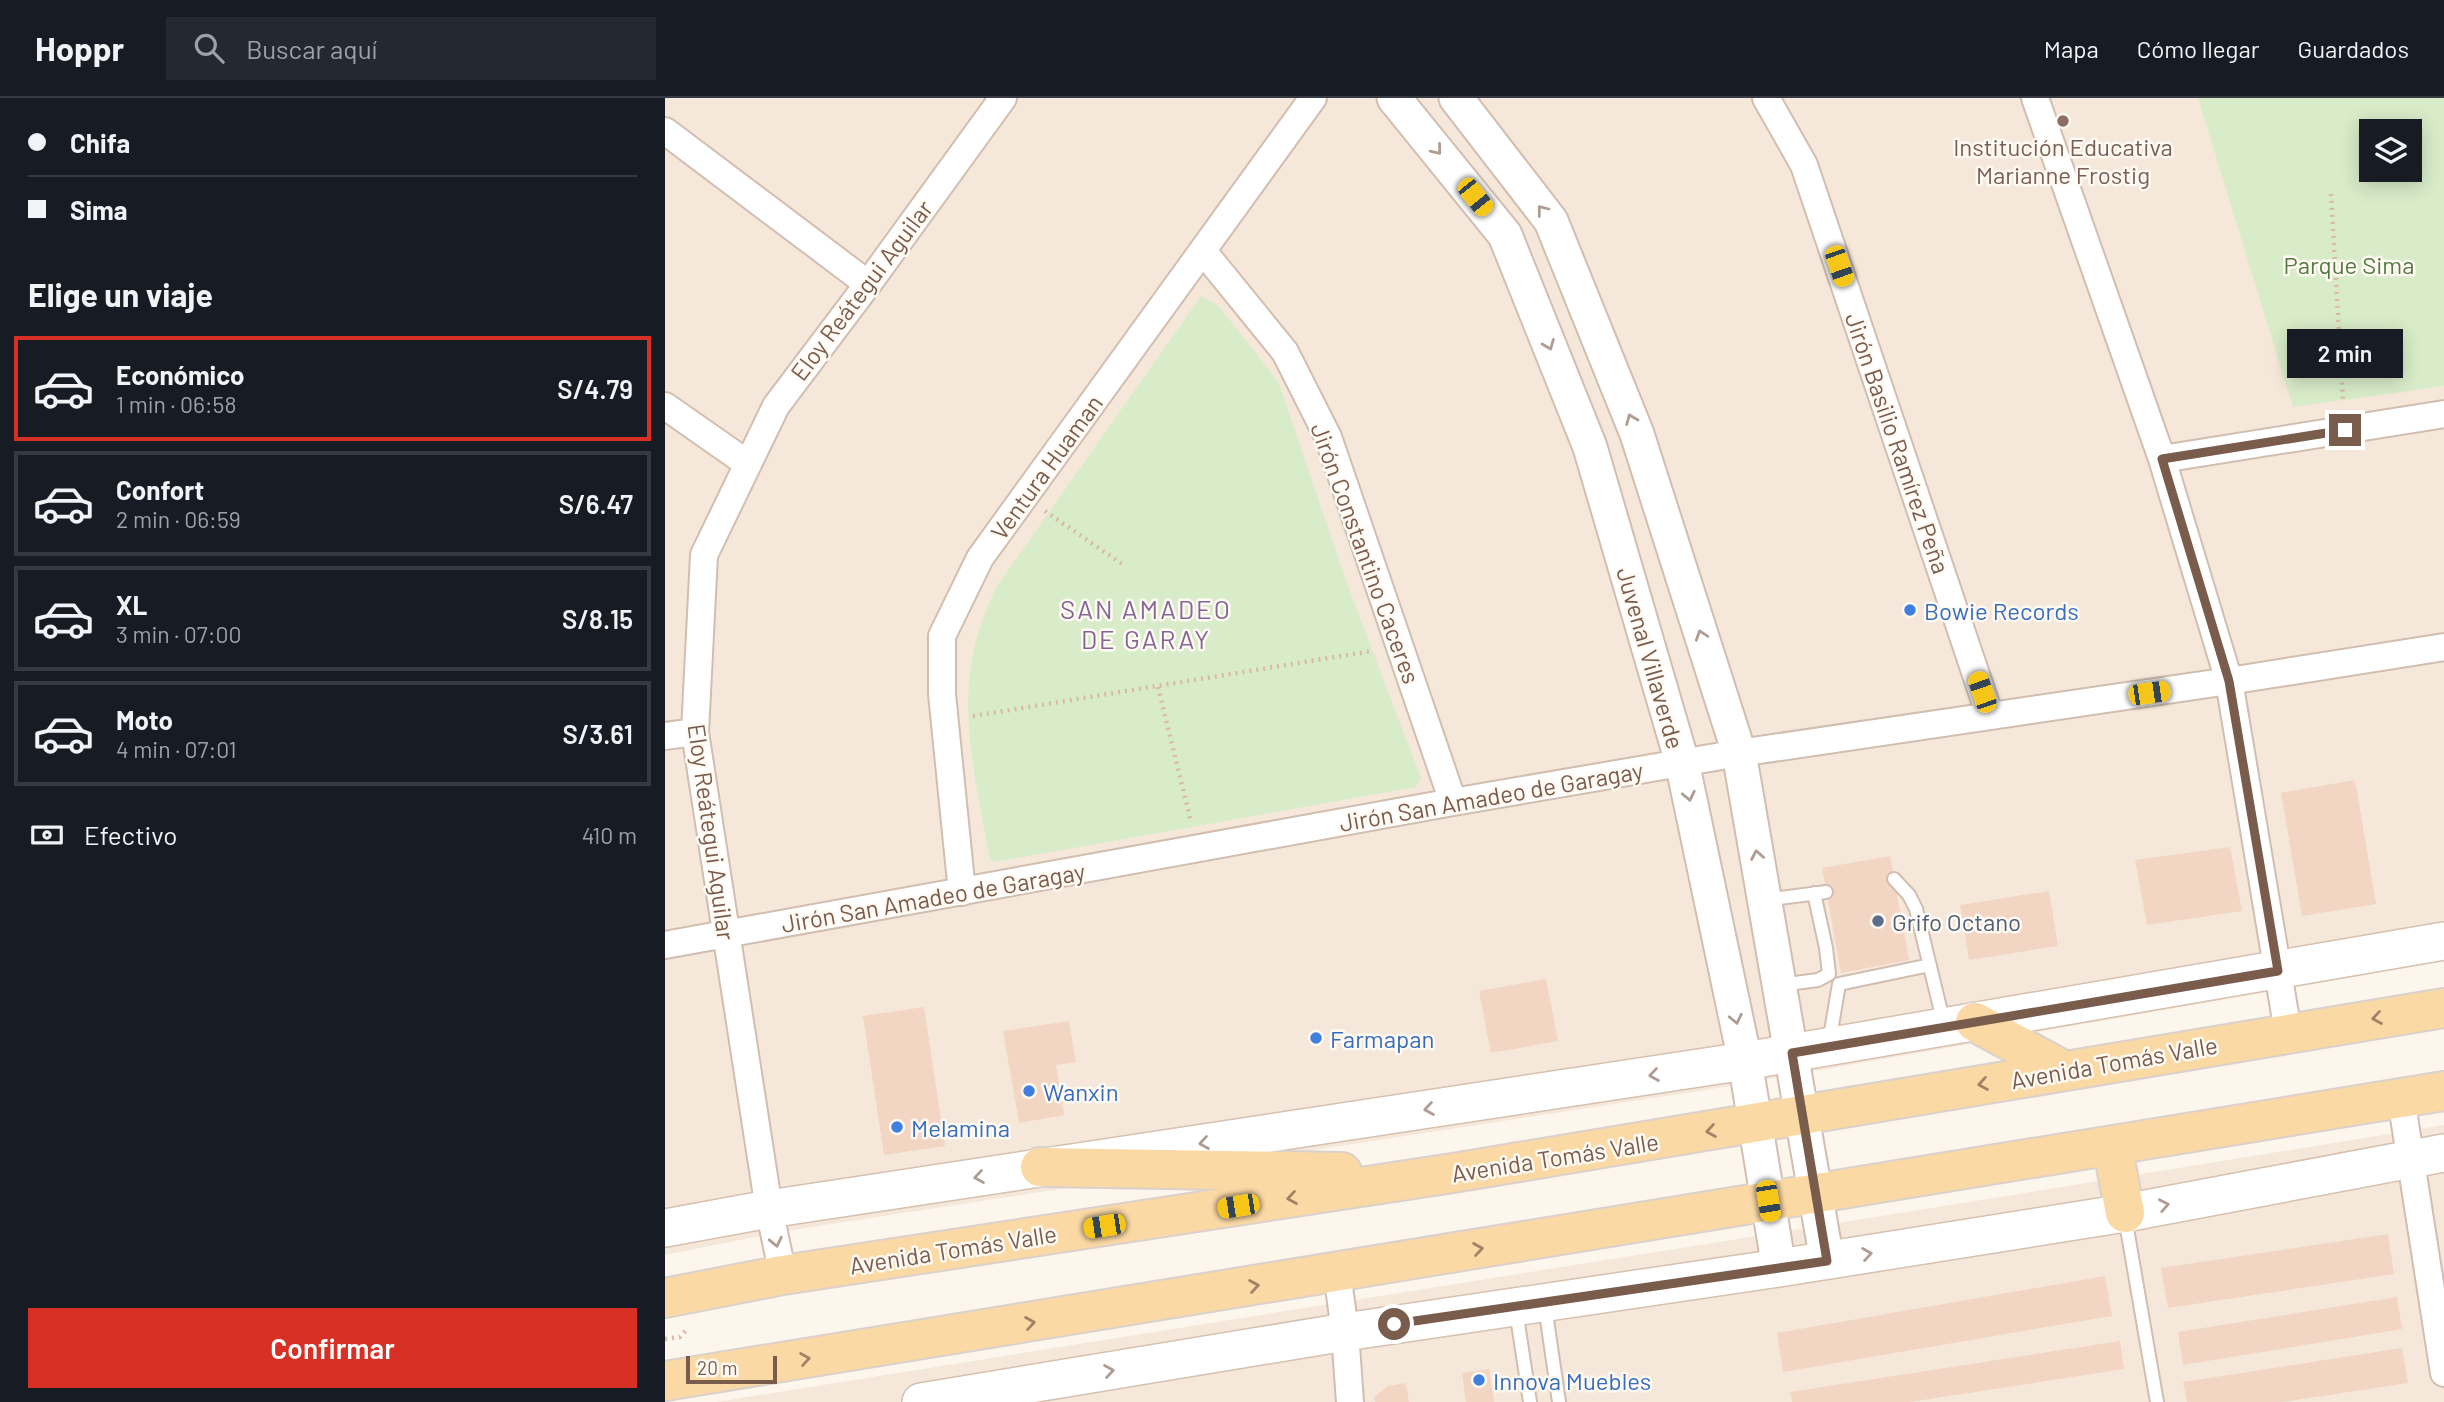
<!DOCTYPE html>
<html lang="es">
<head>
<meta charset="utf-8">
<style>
  body { margin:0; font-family:Barlow,sans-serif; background:#242831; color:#f1f3f6; height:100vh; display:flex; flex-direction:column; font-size:26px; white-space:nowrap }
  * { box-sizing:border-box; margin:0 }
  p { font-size:23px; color:#9ea1a6 }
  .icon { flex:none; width:38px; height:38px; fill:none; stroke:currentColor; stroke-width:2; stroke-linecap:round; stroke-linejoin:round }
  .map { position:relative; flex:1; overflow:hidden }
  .side { display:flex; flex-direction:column; background:#171b24; width:665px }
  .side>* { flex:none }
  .top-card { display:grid; align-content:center; height:154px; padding:0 28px; background:#171b24 }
  .controls { position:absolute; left:1694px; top:21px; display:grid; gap:14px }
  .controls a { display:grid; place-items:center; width:63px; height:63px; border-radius:0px; background:#171b24; box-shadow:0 4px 18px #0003; font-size:35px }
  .scale { position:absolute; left:21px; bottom:18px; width:91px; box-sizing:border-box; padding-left:7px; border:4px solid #7a5c4d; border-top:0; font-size:19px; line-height:24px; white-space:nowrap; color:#7a5c4d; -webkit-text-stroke:5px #fffaf3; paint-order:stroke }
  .end { position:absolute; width:32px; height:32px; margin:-16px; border:9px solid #7a5c4d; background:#fff; box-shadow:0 0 0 4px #fff }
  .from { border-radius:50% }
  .bubble { position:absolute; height:49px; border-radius:0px; background:#171b24; box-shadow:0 4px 18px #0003; font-size:23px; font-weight:600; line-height:49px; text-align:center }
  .car { position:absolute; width:21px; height:42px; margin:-21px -10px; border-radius:9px; box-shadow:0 0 5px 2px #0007; background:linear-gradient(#f5c518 24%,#345 0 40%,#f5c518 0 76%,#345 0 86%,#f5c518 0) }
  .top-card b { display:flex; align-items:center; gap:24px; height:66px; font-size:26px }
  .top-card b+b { border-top:2px solid #363941 }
  .top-card i { width:18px; height:18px; background:#f1f3f6 }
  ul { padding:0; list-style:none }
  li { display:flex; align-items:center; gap:21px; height:105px; margin:0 14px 10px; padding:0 14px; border:4px solid #363941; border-radius:0px }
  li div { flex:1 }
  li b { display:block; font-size:26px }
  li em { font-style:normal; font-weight:600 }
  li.active { border-color:#d93025 }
  li>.icon { width:63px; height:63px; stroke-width:1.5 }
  h2 { padding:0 28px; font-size:32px; line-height:84px }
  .pay { display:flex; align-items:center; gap:18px; height:77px; padding:0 28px; font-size:26px }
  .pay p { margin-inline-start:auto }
  .action { display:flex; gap:14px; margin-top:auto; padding:14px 28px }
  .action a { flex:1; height:80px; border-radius:0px; background:#d93025; color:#fff; font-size:28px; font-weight:600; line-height:80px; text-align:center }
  header { display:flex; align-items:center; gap:42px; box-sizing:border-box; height:98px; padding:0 35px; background:#171b24; border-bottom:2px solid #363941 }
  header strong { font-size:33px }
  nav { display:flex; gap:38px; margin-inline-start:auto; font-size:24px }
  .search { width:490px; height:63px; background:#242831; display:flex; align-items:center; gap:18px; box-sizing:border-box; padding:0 24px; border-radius:0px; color:#9ea1a6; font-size:26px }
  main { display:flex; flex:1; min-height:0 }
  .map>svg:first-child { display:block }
</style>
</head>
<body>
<header>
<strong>Hoppr</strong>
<div class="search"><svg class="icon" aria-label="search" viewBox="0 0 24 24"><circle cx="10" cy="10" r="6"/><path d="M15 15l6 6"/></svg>Buscar aquí</div>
<nav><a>Mapa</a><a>Cómo llegar</a><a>Guardados</a></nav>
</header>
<main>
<section class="side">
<div class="top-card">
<b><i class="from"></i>Chifa</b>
<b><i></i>Sima</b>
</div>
<h2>Elige un viaje</h2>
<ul>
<li class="active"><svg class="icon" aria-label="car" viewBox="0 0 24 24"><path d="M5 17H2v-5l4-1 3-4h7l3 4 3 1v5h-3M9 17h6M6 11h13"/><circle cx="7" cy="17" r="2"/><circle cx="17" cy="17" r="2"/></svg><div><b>Económico</b><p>1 min · 06:58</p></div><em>S/4.79</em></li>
<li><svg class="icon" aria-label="car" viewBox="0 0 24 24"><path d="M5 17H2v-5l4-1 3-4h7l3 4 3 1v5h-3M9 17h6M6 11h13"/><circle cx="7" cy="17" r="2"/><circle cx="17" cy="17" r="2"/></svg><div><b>Confort</b><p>2 min · 06:59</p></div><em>S/6.47</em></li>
<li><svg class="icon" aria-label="car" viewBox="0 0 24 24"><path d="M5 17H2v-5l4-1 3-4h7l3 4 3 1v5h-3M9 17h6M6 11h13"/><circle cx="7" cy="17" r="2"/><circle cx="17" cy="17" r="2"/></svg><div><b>XL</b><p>3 min · 07:00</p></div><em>S/8.15</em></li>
<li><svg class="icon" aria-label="car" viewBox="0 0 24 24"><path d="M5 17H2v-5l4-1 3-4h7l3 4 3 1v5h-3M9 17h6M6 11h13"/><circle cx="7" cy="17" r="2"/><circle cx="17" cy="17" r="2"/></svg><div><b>Moto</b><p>4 min · 07:01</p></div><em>S/3.61</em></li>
</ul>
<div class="pay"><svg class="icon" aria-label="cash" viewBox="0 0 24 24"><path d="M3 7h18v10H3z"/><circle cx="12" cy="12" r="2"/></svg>Efectivo<p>410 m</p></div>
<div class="action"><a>Confirmar</a></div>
</section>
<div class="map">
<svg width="1779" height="1304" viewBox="0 0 1779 1304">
  <rect width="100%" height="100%" fill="#fdf6ec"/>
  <path fill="#f5e8da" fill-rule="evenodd" d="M0,0H1779V863L1047,991L121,1133L0,1157ZM1706,33H1745V72H1706Z
    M1779,1027V1304H51L1329,1100Z"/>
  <path fill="#d8ecc9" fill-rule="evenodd" d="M1533,0H1779V288L1628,309ZM1706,33H1745V72H1706Z
    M536,198L553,207L614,285L681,483L756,680L751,689L330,764L325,761C312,691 293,617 310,547C314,528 323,509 330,491Z"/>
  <path fill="#f3d5c3" d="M1690,682L1711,806L1637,818L1616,695Z
    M1565,749L1577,813L1482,827L1470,762Z
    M1225,758L1244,862L1176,875L1157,770Z
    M1384,793L1393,848L1304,862L1295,807Z
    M881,881L893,943L826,955L814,893Z
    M259,909L280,1048L219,1057L198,918Z
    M404,923L411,964L391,967L399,1017L354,1025L338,933Z
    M1723,1136L1729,1176L1503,1210L1496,1170Z
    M1440,1178L1447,1218L1118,1274L1112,1235Z
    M1732,1199L1737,1231L1518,1267L1513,1234Z
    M1455,1243L1459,1271L1245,1304H1127L1125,1294Z
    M1737,1250L1743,1285L1617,1304H1522L1518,1284Z
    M824,1271L829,1304H801L797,1275Z
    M741,1285L744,1304H710L709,1299L723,1288Z"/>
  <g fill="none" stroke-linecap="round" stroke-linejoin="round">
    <g stroke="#d1beb0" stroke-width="16">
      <path id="service" d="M1229,781L1244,797L1251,811L1279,926
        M1100,802L1161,794
        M1115,887L1153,882L1164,876L1161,850L1149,795
        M1164,945L1174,886L1265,867
        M1460,1119L1492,1304
        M880,1208L894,1304
        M851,1212L865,1304"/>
    </g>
    <g stroke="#d1beb0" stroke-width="30">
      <path id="minor" d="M1101,0L1139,67L1325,618
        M1370,0L1497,361L1564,583L1623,934
        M0,33L203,186
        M538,153L620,254L663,339L788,704
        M0,308L83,366
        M1497,361L1779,316
        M0,638L30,634
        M297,794L277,596V538L315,460L648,0
        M0,847L788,704L1074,655L1564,583L1779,549
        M1736,1000L1779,1275
        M672,1174L680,1234L685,1304
        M118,1177L104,1111L30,634L39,457L111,308L203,186L338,0"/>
    </g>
    <g stroke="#d1beb0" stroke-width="37">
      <path id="tertiary" d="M729,0L840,137L925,349L1017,664L1080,963L1114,1170
        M791,0L886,123L972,336L1074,655L1162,1163"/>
    </g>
    <g stroke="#d6c0b0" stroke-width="40">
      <path id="secondary" d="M0,1130L104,1111L1080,963L1779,843
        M256,1304L680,1234L1114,1170L1460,1115L1779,1055"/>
    </g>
    <g stroke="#dad1cd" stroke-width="42">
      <path id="primary" d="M1310,924L1398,972
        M1447,1047L1460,1115
        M375,1069L677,1074
        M0,1200L118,1177L788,1075L1779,910
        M0,1283L1779,993"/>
    </g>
    <path stroke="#d9b8a5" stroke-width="4.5" stroke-dasharray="2 5" stroke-linecap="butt" d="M1666,96L1678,303
      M380,413L460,468
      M493,589L526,724
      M308,618L707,553
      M0,1241L15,1239L21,1232"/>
    <use href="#service" stroke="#fff" stroke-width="12"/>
    <use href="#minor" stroke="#fff" stroke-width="26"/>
    <use href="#tertiary" stroke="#fff" stroke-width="33"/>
    <use href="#secondary" stroke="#fff" stroke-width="37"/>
    <use href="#primary" stroke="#fbd9a5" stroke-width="38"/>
  </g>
  <defs><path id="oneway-chevron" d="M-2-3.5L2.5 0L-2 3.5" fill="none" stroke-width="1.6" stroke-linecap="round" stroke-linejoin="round" transform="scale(1.75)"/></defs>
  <g stroke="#af9d94">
    <use href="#oneway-chevron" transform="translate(772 52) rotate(51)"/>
    <use href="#oneway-chevron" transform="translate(877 112) rotate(-128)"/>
    <use href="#oneway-chevron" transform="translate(884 247) rotate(68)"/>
    <use href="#oneway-chevron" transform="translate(966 321) rotate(-112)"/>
    <use href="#oneway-chevron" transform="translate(1036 537) rotate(-108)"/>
    <use href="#oneway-chevron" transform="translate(1024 698) rotate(78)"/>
    <use href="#oneway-chevron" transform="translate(1092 757) rotate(-100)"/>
    <use href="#oneway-chevron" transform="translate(1071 921) rotate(78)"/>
    <use href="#oneway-chevron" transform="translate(989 977) rotate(171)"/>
    <use href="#oneway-chevron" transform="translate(764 1011) rotate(171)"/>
    <use href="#oneway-chevron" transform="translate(539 1045) rotate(171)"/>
    <use href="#oneway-chevron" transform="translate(314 1079) rotate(171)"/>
    <use href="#oneway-chevron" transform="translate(1499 1107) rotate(-11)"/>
    <use href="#oneway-chevron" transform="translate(111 1144) rotate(78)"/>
    <use href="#oneway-chevron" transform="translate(1202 1156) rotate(-9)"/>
    <use href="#oneway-chevron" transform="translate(444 1273) rotate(-9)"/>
  </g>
  <g stroke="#a18267">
    <use href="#oneway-chevron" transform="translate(1712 920) rotate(171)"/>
    <use href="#oneway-chevron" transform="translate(1318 986) rotate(170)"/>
    <use href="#oneway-chevron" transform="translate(1046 1033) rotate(171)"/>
    <use href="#oneway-chevron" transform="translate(627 1100) rotate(171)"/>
    <use href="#oneway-chevron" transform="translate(813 1151) rotate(-9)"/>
    <use href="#oneway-chevron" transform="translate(589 1188) rotate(-9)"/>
    <use href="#oneway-chevron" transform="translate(365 1225) rotate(-9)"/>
    <use href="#oneway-chevron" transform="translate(140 1261) rotate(-9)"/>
  </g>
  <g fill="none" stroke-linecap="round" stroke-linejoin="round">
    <path stroke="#7a5c4d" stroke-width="9" d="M729,1226L1162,1163L1127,955L1613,873L1564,583L1497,361L1680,332"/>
  </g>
  <circle fill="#8d6e63" stroke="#fffaf3" stroke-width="2.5" cx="1398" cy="23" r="7"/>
  <g fill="#3f7fe0" stroke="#fffaf3" stroke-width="2.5">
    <circle cx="1245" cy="512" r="7"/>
    <circle cx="651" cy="940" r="7"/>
    <circle cx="364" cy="993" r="7"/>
    <circle cx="232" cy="1029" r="7"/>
    <circle cx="814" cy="1282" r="7"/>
  </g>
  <circle fill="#5c6f8a" stroke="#fffaf3" stroke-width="2.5" cx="1213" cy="823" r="7"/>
  <g text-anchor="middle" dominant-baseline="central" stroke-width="5" stroke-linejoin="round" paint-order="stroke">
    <g font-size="24" fill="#785e54" stroke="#fffaf3">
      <text x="1398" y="48">Institución Educativa<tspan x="1398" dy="28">Marianne Frostig</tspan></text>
    </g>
    <g font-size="24" fill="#537a41" stroke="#fffaf3">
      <text x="1684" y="166">Parque Sima</text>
    </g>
    <g font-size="24" fill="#7a5c4d" stroke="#fffaf3">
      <text transform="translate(196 192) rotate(-53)">Eloy Reátegui Aguilar</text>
      <text transform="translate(1233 345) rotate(71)">Jirón Basilio Ramírez Peña</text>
      <text transform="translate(381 369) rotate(-54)">Ventura Huaman</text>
      <text transform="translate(701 455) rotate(70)">Jirón Constantino Caceres</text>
      <text transform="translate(986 560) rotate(74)">Juvenal Villaverde</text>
      <text transform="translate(826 698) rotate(-10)">Jirón San Amadeo de Garagay</text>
      <text transform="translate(47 734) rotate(82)">Eloy Reátegui Aguilar</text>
      <text transform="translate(268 799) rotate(-10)">Jirón San Amadeo de Garagay</text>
      <text transform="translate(1449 964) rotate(-10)">Avenida Tomás Valle</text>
      <text transform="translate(890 1059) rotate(-9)">Avenida Tomás Valle</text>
      <text transform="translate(288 1151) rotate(-9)">Avenida Tomás Valle</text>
    </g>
    <g font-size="24" fill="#366cbe" stroke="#fffaf3" text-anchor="start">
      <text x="1259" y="512">Bowie Records</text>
      <text x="665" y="940">Farmapan</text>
      <text x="378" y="993">Wanxin</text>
      <text x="246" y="1029">Melamina</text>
      <text x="828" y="1282">Innova Muebles</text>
    </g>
    <g font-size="24" fill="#4e5e75" stroke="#fffaf3" text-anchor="start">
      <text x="1227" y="823">Grifo Octano</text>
    </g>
    <g font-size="26" letter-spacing="2" fill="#846695" stroke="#fffaf3">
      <text x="481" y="510">SAN AMADEO<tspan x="481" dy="30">DE GARAY</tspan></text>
    </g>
  </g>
</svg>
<div class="controls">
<a><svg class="icon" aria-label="layers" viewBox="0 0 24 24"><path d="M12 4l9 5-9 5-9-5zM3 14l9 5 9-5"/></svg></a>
</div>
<div class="scale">20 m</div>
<i class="end from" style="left:729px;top:1226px"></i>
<i class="end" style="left:1680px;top:332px"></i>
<div class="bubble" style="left:1622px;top:231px;width:116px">2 min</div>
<i class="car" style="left:810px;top:99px;rotate:141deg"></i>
<i class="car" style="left:1174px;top:168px;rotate:161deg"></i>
<i class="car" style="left:1317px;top:594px;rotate:341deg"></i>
<i class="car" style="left:1484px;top:595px;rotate:82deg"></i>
<i class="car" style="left:1103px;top:1103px;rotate:171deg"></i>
<i class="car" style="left:573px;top:1108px;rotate:261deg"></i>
<i class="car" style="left:439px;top:1128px;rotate:261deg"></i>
</div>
</main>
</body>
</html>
